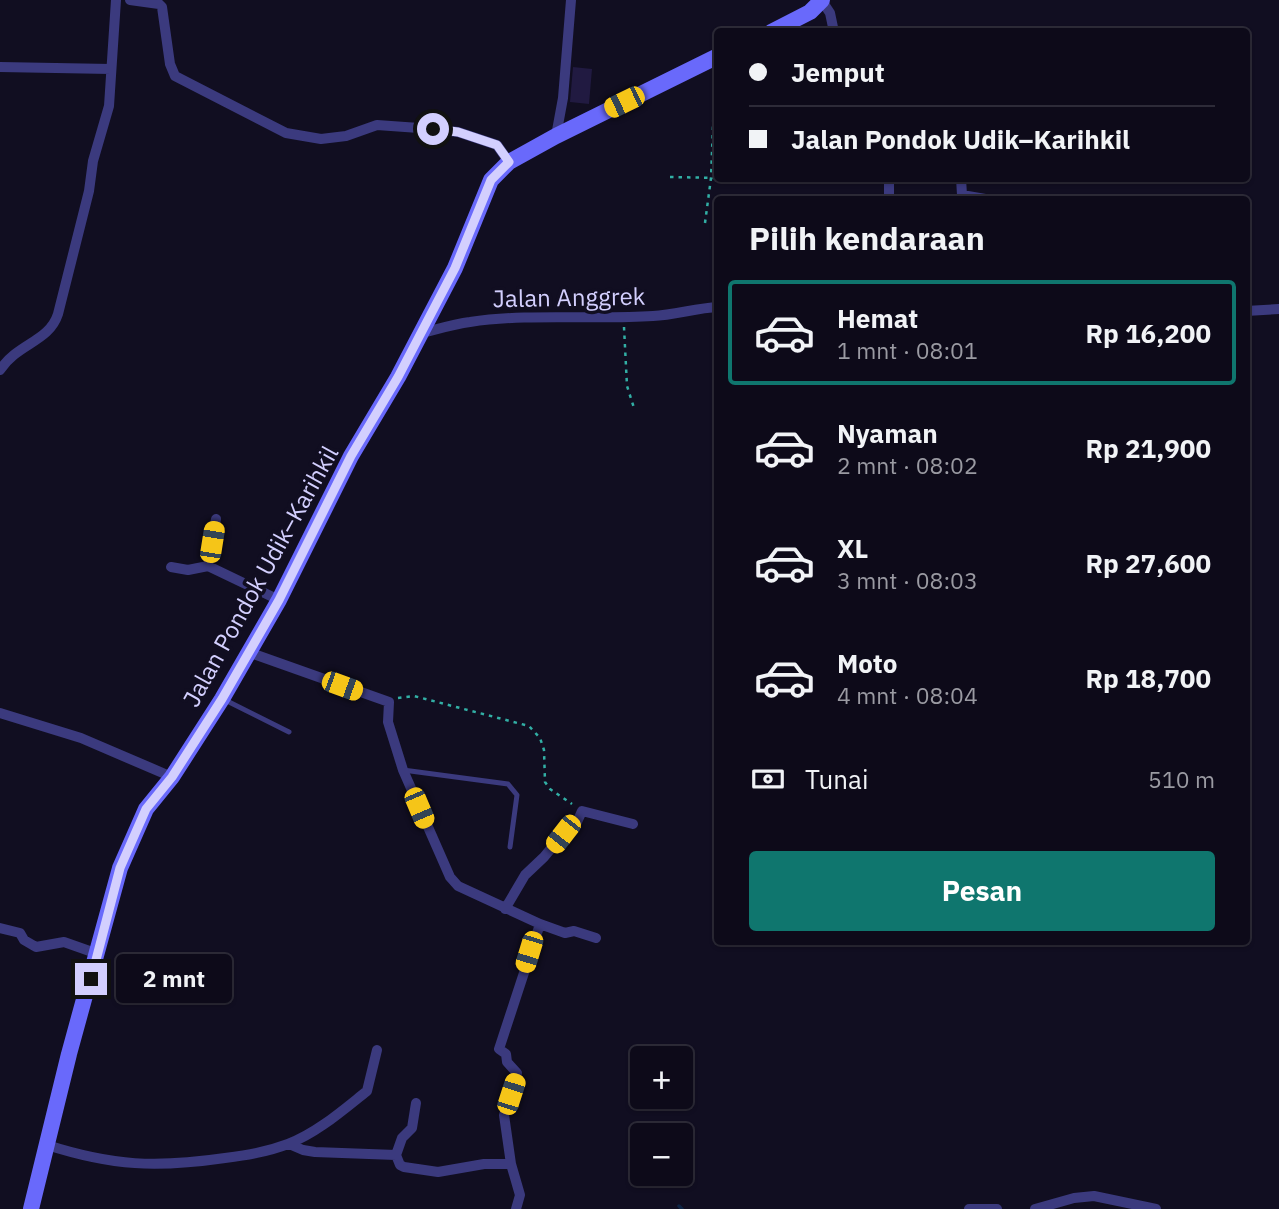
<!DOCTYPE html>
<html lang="id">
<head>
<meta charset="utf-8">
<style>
  body { margin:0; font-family:"IBM Plex Sans",sans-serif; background:#161322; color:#f1f3f6; height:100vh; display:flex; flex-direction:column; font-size:26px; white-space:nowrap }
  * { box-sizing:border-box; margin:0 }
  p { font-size:23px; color:#9a9aa2 }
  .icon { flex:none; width:38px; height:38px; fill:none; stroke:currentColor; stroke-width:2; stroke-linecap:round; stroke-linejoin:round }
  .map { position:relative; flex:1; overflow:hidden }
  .details { position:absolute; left:714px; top:196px; width:536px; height:749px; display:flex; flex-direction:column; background:#0d0a19; border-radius:7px; box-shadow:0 2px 5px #0004,0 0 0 2px #2d2b38 }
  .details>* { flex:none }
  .top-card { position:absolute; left:714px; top:28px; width:536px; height:154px; border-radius:7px; box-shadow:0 2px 5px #0004,0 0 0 2px #2d2b38; display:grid; align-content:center; height:154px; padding:0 35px; background:#0d0a19 }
  .tools { position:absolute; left:630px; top:1046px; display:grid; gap:14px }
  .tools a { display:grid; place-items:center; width:63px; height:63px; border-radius:7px; background:#0d0a19; box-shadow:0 2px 5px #0004,0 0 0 2px #2d2b38; font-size:35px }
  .end { position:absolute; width:32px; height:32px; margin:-16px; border:9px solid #d3cffe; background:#111; box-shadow:0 0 0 4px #111 }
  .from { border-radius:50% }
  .bubble { position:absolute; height:49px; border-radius:7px; background:#0d0a19; box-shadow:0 2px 5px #0004,0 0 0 2px #2d2b38; font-size:23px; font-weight:700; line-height:49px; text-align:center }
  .car { position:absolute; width:21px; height:42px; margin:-21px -10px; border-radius:9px; box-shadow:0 0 5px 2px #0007; background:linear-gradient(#f5c518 24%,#345 0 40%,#f5c518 0 76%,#345 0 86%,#f5c518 0) }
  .top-card b { display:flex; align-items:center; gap:24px; height:66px; font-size:26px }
  .top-card b+b { border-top:2px solid #2d2b38 }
  .top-card i { width:18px; height:18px; background:#f1f3f6 }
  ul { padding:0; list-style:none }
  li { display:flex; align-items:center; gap:21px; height:105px; margin:0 14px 10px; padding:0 21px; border:4px solid transparent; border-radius:7px }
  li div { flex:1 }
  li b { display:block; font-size:26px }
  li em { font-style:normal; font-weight:700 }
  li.current { border-color:#0f766e }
  li>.icon { width:63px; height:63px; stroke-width:1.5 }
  h2 { padding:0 35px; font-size:32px; line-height:84px }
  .pay { display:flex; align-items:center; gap:18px; height:77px; padding:0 35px; font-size:26px }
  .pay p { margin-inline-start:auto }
  .cta { display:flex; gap:14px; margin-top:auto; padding:14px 35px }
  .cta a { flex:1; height:80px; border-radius:7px; background:#0f766e; color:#fff; font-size:28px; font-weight:700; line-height:80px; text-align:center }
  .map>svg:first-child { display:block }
</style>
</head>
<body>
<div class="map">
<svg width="1279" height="1209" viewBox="0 0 1279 1209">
  <rect width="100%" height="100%" fill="#110e21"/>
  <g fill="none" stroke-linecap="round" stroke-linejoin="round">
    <path stroke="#0e2445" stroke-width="3.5" d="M679,1206L682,1209"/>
  </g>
  <path fill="#211a41" d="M573,67L592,69L589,104L570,102Z"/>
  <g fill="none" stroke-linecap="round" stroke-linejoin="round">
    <path stroke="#32afa5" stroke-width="2.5" stroke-dasharray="3.5 5" stroke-linecap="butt" d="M670,177L718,178
      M726,178L752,179
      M705,223L711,178L715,74
      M624,327L627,386L634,408
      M398,698L414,696L529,726L540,738L544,750L545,782L550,789L572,804"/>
    <path stroke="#3b3a7e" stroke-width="5" d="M225,700L289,732
      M403,770L508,784L517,795L510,847"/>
    <path stroke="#3b3a7e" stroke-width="10" d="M130,0L159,4L162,7L170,64L175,76L286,133L321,139L346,136L377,125L433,129L458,132L497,145L509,162
      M822,1L830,13L834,32
      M0,67L111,69
      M556,136L563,98L571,0
      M889,178V200
      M961,178L962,195L991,200
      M1246,311L1279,309
      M422,333C438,329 454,324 470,322C531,313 592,320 653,316C675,315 696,308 718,307
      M0,370C18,343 49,342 58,314L89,191L93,161L109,106L116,0
      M208,566L216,519
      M171,567L188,570L208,566L279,600
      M248,652L389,702L388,722L403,770L450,877L458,886L540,924L565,933L574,931L596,938
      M0,713L81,738L172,777
      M505,909L525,875L544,857L563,834L577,822L582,811L633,824
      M0,928L20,933L24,940L36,947L64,942L98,954
      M289,1144L303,1150L315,1152L396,1155L400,1165L404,1167L438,1172L484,1164H511L504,1115L517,1073L507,1062L506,1054L499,1049L540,924
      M47,1145C113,1166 156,1168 225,1158C247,1155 267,1152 288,1144C317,1133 343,1110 367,1091L377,1050
      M396,1155L402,1138L412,1128L416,1103
      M511,1164L520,1195L516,1209
      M969,1209H997
      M1035,1209L1074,1198L1094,1196L1156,1209"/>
    <path stroke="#6969fb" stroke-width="16" d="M771,32L810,12L822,0
      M31,1209L69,1054L120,868L146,809L172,777L222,699L279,600L351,456L398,377L455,268L491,180L509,162L556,136L718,56"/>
  </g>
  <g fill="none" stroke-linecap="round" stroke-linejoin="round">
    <path stroke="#d3cffe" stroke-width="9" d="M91,979L120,868L146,809L172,777L222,699L279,600L351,456L398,377L455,268L491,180L509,162L497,145L458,132L433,129"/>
  </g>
  <g text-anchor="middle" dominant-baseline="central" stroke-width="7" stroke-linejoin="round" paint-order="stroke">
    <g font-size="24" fill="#d3cffe" stroke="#110e21">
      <text transform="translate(569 297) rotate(-1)">Jalan Anggrek</text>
      <text transform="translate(260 576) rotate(-61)">Jalan Pondok Udik–Karihkil</text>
    </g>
  </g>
</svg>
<div class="tools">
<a>+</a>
<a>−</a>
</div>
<i class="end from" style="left:433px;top:129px"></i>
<i class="end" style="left:91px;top:979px"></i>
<div class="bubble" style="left:116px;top:954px;width:116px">2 mnt</div>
<i class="car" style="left:624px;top:102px;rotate:244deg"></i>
<i class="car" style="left:212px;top:542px;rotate:9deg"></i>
<i class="car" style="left:342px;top:686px;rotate:110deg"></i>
<i class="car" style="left:419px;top:808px;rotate:157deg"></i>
<i class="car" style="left:563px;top:834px;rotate:218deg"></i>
<i class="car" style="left:529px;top:952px;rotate:197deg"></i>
<i class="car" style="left:511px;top:1094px;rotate:18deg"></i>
<div class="top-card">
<b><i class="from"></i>Jemput</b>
<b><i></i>Jalan Pondok Udik–Karihkil</b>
</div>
<section class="details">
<h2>Pilih kendaraan</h2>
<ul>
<li class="current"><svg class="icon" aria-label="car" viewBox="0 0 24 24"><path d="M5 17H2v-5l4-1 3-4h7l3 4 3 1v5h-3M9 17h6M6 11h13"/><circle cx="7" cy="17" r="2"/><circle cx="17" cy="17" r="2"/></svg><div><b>Hemat</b><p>1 mnt · 08:01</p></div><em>Rp 16,200</em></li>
<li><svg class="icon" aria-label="car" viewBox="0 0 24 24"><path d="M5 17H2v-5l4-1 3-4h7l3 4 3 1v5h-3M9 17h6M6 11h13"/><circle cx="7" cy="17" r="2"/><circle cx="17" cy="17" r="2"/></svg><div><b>Nyaman</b><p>2 mnt · 08:02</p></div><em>Rp 21,900</em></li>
<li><svg class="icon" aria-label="car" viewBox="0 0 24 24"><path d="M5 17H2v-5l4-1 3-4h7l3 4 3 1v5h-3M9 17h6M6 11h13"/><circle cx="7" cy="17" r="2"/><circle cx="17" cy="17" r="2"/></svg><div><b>XL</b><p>3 mnt · 08:03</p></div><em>Rp 27,600</em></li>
<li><svg class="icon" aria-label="car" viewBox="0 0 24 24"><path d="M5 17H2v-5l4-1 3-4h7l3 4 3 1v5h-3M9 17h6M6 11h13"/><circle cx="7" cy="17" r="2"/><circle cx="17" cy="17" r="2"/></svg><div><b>Moto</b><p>4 mnt · 08:04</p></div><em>Rp 18,700</em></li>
</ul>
<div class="pay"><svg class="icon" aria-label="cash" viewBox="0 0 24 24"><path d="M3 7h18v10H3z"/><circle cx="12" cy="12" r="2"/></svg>Tunai<p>510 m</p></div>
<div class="cta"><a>Pesan</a></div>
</section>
</div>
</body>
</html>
